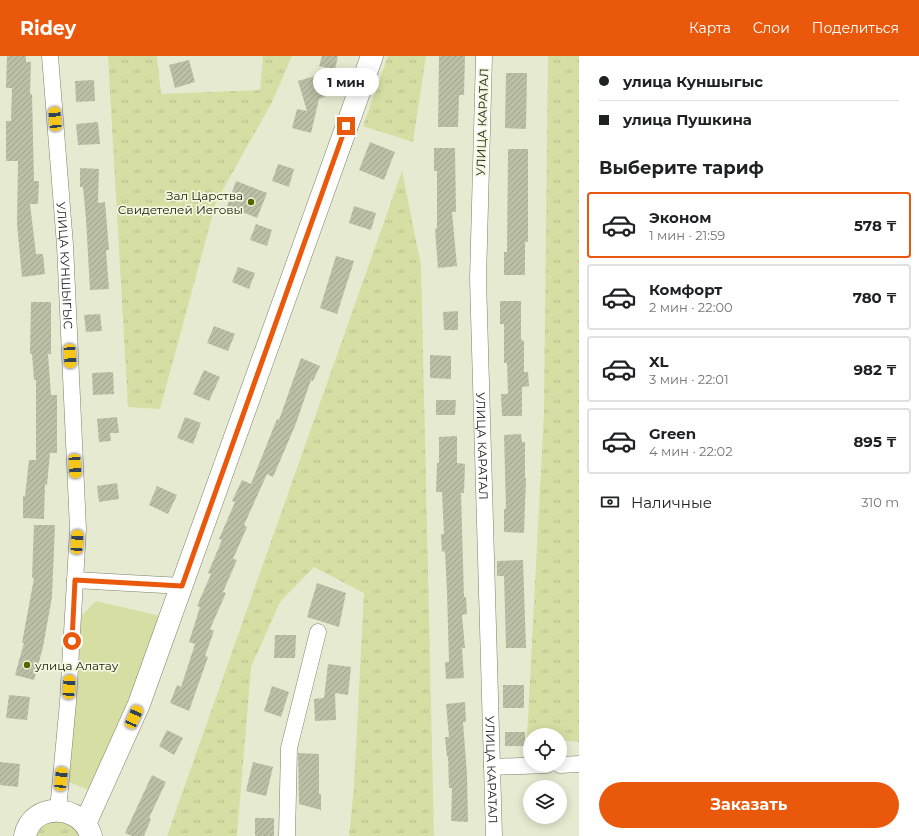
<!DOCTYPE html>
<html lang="ru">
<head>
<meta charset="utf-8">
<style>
  body { margin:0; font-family:Montserrat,sans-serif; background:#f6f6f6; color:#202124; height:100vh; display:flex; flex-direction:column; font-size:15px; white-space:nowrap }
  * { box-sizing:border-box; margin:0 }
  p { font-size:13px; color:#757577 }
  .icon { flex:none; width:22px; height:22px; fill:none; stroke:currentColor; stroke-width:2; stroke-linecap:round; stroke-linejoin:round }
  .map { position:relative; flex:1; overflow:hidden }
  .panel { display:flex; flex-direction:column; background:#fff; width:340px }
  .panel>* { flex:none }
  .top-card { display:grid; align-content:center; height:88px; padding:0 20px; background:#fff }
  .tools { position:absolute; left:523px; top:672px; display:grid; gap:8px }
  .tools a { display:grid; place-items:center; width:44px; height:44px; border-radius:50%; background:#fff; box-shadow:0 2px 10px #0003; font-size:20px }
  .end { position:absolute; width:18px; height:18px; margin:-9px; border:5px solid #ea580c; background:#fff; box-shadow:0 0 0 2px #fff }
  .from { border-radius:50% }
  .bubble { position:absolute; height:28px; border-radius:14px; background:#fff; box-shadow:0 2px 10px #0003; font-size:13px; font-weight:700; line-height:28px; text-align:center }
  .car { position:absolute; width:12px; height:24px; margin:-12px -6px; border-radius:5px; box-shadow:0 0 3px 1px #0007; background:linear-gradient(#f5c518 24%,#345 0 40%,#f5c518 0 76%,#345 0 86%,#f5c518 0) }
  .top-card b { display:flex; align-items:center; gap:14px; height:38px; font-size:15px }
  .top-card b+b { border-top:1px solid #e0e0e0 }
  .top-card i { width:10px; height:10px; background:#202124 }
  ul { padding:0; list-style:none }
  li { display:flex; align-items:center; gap:12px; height:66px; margin:0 8px 6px; padding:0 12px; border:2px solid #e0e0e0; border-radius:4px }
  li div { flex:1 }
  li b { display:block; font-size:15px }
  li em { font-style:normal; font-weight:700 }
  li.current { border-color:#ea580c }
  li>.icon { width:36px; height:36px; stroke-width:1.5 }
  h2 { padding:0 20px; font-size:18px; line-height:48px }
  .pay { display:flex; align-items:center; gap:10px; height:44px; padding:0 20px; font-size:15px }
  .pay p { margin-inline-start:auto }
  .button { display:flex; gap:8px; margin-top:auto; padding:8px 20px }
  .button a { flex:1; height:46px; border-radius:24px; background:#ea580c; color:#fff; font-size:16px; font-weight:700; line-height:46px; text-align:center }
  header { display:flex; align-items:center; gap:24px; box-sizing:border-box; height:56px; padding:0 20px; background:#ea580c; color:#fff }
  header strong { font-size:19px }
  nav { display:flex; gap:22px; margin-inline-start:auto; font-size:14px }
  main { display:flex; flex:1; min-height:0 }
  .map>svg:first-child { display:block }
</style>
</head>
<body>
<header>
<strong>Ridey</strong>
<nav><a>Карта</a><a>Слои</a><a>Поделиться</a></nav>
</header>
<main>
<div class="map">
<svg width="579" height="780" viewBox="0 0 579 780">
  <defs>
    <pattern id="grass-tufts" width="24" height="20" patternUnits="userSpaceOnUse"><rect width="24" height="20" fill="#d6dea3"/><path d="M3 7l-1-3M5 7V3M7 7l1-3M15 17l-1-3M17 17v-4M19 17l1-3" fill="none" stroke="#b7be8b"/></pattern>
    <pattern id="building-hatch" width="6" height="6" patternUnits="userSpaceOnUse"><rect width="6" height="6" fill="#babfa5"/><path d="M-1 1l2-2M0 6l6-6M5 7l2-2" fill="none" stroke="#9fa48d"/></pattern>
  </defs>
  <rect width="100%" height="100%" fill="#e6ead0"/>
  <path fill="url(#grass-tufts)" d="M108,0H157L161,38L260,34L263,0H292L272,46L216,146L160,353L128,351Z
    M388,0H426L413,86L363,70Z
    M548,0H579V686L560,684V679H530V682H527L544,356Z
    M402,115L421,209L434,780H349L354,731L364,537L314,511L280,546L251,611L237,780H167Z
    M59,758L89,780H30Z"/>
  <path fill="#d6dea3" d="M96,545L160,560L93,736L67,725L79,562Z"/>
  <path fill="url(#building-hatch)" d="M7,0H26V6H31L30,38H32L34,125H39L38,148H30L36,198H43L45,218L22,221L17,168L18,105H6V65H11L12,32H6Z
    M322,0H338L335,14L319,10Z
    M439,0H465L464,39H459L458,71H438Z
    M189,4L195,26L175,32L169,9Z
    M506,17H527L526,73L505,72Z
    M318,19L325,41L319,43L311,77L292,72L297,53L307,55L298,25Z
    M94,24L95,45L76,46L75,25Z
    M98,66L100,88L78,89L76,68Z
    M370,86L395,96L384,124L359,114Z
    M434,92H455L456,156H452L457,210L438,212L435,173L437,172V115H434Z
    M508,93H528V186H525V219H504V196H507Z
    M278,108L294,113L289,131L272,125Z
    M80,112L99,113L98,147L105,146L109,194H106L109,233L90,234L86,163L83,131H80Z
    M236,125L267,137L257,162L227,150Z
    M354,150L376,157L371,174L349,167Z
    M256,168L272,174L267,190L250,184Z
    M336,200L354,205L337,258L320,252Z
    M238,211L255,217L249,233L232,226Z
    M500,245H521V284L524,285V316H528L529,330L522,331V360H502L501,338H508L507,307H504V268H500Z
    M31,246H51V298H48L51,339H57V397H50L47,429L45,428L44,463L23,462V440H25L29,404H36V324H34L32,298H30Z
    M458,255V274H444L443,256Z
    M100,258L102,275L86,276L84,259Z
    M214,270L235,278L228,295L207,287Z
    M430,299L451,300V323L430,322Z
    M301,302L320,310L313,325L311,324L295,370L273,421L267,418L244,469L247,471L233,503L237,504L223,536L226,537L210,573L214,575L205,600L208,601L189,655L170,647L177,629L181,631L195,588L189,586L200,551L197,550L211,518L208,517L222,484L219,483L235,446L232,445L242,424L251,428L277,363L279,364Z
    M204,314L220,321L209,345L193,338Z
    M113,316L114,338L93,339L92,317Z
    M436,344H456L455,359H436Z
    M117,361L119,377H110L111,385L99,386L97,363Z
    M185,361L201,367L193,388L177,382Z
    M521,378L522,386H525V422H526L524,477L504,476V453H506L504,379Z
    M457,380V407L465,408L464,437H461L464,541H466L467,558L462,559L465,592H462L464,622L446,623L445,606H449L447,536L445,495L442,496L441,478H444L442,436H436L437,407H439V381Z
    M117,427L119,443L99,446L97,430Z
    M157,430L177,439L168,458L149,449Z
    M34,469H55L52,541L43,591L34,624L15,619L24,587H22L34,522H32Z
    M523,504L526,592H506L504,520H497V505Z
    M317,527L346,537L339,571L307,561Z
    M275,579H296L295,602H274Z
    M328,608L351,611L348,639L335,637L336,664L315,665L314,643L324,642Z
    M503,629H524V652H503Z
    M272,630L289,636L281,661L264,655Z
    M9,639L30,641L27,664L6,662Z
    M465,646L466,666H463L467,718L468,766L451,765L452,732H449L448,700L447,701L445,681H449L446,648Z
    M167,674L183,682L174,699L159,690Z
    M505,676H525V690H505Z
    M298,697L319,698V738H321V754L299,748Z
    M0,706L20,708L18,731L0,729Z
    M253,706L273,711L266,740L246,735Z
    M152,719L166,726L149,762L151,763L144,780H132L125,777Z
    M255,762H274V780H255Z"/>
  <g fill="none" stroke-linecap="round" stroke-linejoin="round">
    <g stroke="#7d8169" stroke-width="17">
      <g id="street">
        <path id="s1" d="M50,0L65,189L78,473L68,646L58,754"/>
        <path id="s2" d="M484,0L478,223L494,780"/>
        <path d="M75,524L182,530"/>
        <path d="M560,709L579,708"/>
        <path d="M492,711L547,709"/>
        <path d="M287,780L289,692L318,576"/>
      </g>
    </g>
    <g stroke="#7d8169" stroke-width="23">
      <path id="secondary" d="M85,768L139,648L372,0
        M25,780C32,745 82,748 91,780"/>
    </g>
    <use href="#street" stroke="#fff" stroke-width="16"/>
    <use href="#secondary" stroke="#fff" stroke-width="22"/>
  </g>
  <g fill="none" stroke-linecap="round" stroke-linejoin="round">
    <path stroke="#ea580c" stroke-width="5" d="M72,585L75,524L182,530L346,70"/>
  </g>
  <g fill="#5b6200" stroke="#f3f8dd" stroke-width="1.5">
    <circle cx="251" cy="146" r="4"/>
    <circle cx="27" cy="609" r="4"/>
  </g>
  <g text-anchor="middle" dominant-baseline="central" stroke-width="3.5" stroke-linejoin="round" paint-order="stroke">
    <g font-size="12" fill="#191a11" stroke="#f3f8dd">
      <text transform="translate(482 66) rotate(-88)">УЛИЦА КАРАТАЛ</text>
      <text stroke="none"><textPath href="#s1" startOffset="210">УЛИЦА КУНШЫГЫС</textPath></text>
      <text stroke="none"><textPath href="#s2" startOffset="390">УЛИЦА КАРАТАЛ</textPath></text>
      <text stroke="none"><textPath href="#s2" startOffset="714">УЛИЦА КАРАТАЛ</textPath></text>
    </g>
    <g font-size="12" fill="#191a11" stroke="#f3f8dd" text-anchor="end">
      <text x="243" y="139">Зал Царства<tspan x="243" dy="14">Свидетелей Иеговы</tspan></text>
      <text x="35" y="609" text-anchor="start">улица Алатау</text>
    </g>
  </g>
</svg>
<div class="tools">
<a><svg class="icon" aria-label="locate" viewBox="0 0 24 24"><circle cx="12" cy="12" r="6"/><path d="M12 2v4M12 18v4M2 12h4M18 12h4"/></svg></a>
<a><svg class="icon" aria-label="layers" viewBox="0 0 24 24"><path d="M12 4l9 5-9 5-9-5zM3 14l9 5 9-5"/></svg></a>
</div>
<i class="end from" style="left:72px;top:585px"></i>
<i class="end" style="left:346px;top:70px"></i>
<div class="bubble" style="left:313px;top:12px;width:66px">1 мин</div>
<i class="car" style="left:55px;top:63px;rotate:355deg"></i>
<i class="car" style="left:70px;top:300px;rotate:177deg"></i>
<i class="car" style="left:75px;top:410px;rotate:177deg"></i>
<i class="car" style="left:77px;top:486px;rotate:3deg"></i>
<i class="car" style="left:69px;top:631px;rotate:3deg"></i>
<i class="car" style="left:134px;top:661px;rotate:24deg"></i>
<i class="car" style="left:61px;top:723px;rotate:6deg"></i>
</div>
<section class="panel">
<div class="top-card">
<b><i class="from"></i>улица Куншыгыс</b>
<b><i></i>улица Пушкина</b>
</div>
<h2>Выберите тариф</h2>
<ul>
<li class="current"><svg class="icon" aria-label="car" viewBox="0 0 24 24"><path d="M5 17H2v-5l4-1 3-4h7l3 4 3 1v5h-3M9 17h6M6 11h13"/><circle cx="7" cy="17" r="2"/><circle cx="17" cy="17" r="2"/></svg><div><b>Эконом</b><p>1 мин · 21:59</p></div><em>578 ₸</em></li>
<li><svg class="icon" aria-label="car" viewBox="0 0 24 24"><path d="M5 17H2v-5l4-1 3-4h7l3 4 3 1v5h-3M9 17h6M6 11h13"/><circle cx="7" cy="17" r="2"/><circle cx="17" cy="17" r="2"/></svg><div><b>Комфорт</b><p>2 мин · 22:00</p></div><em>780 ₸</em></li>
<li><svg class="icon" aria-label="car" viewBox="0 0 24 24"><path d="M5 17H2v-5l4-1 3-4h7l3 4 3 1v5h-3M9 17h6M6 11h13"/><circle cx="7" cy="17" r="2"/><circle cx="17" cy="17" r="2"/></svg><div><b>XL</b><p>3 мин · 22:01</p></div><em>982 ₸</em></li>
<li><svg class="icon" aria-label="car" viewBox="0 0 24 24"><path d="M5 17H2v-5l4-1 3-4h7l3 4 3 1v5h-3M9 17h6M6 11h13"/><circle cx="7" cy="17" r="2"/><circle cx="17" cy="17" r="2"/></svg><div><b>Green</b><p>4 мин · 22:02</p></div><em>895 ₸</em></li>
</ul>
<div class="pay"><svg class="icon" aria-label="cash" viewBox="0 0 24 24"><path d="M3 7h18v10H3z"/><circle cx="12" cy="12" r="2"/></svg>Наличные<p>310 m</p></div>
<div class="button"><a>Заказать</a></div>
</section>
</main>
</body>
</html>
